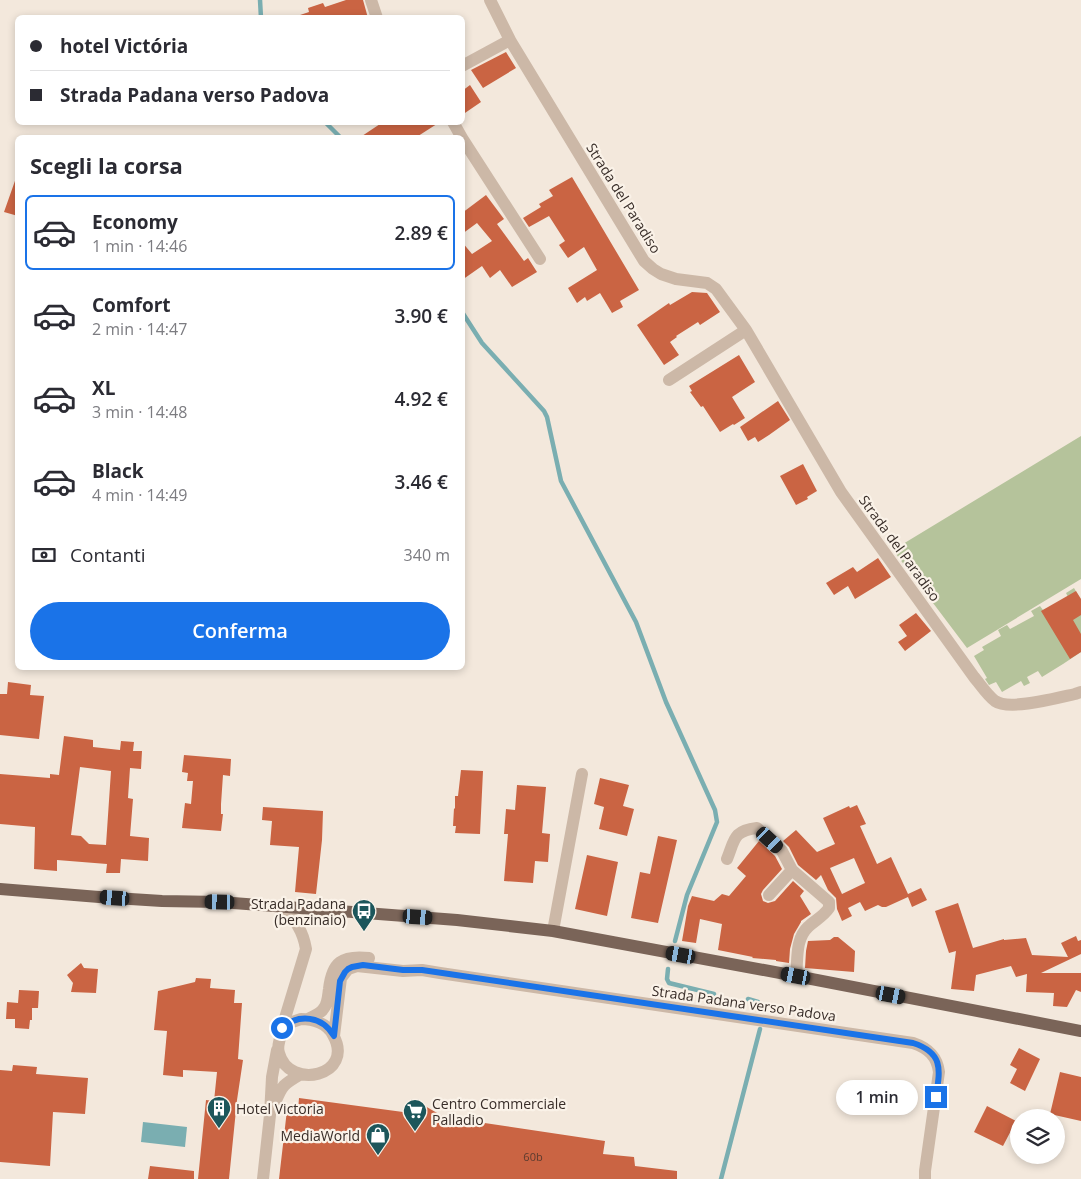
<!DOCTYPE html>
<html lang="it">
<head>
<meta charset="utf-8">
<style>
  body { margin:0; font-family:"Open Sans",sans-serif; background:#f7f7f7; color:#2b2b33; height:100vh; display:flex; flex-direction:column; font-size:19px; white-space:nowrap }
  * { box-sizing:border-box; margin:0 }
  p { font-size:16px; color:#7c7c81 }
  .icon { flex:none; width:28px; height:28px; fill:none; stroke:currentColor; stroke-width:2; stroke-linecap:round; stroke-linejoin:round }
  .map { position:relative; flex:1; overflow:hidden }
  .sheet { position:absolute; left:15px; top:135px; width:450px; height:535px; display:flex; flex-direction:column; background:#fff; border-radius:8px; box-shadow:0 2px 8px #0003 }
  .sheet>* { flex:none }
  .top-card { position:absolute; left:15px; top:15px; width:450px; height:110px; border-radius:8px; box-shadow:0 2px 8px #0003; display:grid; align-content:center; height:110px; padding:0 15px; background:#fff }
  .tools { position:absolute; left:1010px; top:1109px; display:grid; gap:10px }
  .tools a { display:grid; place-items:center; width:55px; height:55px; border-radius:50%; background:#fff; box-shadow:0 2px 8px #0003; font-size:25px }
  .end { position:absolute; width:22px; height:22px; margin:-11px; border:6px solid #1a73e8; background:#fff; box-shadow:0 0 0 2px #fff }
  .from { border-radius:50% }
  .bubble { position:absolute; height:35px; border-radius:18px; background:#fff; box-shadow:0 2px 8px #0003; font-size:16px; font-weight:600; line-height:35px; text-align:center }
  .car { position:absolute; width:15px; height:30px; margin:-15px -8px; border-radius:6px; box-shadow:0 0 4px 1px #0007; background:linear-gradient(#222 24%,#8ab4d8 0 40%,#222 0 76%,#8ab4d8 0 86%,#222 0) }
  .top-card b { display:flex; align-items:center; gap:18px; height:48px; font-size:19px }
  .top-card b+b { border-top:1px solid #e1e1e2 }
  .top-card i { width:12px; height:12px; background:#2b2b33 }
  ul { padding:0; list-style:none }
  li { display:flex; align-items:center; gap:15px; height:75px; margin:0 10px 8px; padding:0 5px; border:2px solid transparent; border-radius:8px }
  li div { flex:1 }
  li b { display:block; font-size:19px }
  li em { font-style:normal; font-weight:600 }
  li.selected { border-color:#1a73e8 }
  li>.icon { width:45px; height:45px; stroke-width:1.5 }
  h2 { padding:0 15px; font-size:22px; line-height:60px }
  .pay { display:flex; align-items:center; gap:12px; height:55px; padding:0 15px; font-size:19px }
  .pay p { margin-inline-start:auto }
  .action { display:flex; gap:10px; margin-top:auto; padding:10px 15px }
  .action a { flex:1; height:58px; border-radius:30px; background:#1a73e8; color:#fff; font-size:20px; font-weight:600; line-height:58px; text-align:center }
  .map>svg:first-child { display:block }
</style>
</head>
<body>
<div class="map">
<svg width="1081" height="1179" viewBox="0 0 1081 1179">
  <rect width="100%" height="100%" fill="#f3e8dc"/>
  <path fill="#b5c39b" d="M1081,436V579L967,648L893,550Z
    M1074,588L1081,600V652L1063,664L1042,677L1038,671L1027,677L1030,683L1024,686L1021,681L1002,692L996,682L989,685L985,679L987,678L974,656L984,650L982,647L1001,636L998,630L1007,625L1010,629L1034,616L1031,611L1040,606L1043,610L1069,599L1066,593Z"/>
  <path fill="#7aaeb1" d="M143,1122L187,1127L185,1147L141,1142Z"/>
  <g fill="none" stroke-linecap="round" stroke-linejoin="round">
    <path stroke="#7aaeb1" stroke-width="4.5" d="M260,0L261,18
      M325,122L341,138
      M462,312L482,343L544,411L547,417L561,481L636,622L666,702L715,810L717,822L687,895L675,941
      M668,969L667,979L669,983L714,994
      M748,999L758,1002L764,1010
      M721,1179L760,1029"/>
  </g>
  <path fill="#ca6443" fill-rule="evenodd" d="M346,0H363L368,18H300V15L309,12L308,8L323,3L325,7Z
    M506,52L516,68L483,88L471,70Z
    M470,85L481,102L462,115V91Z
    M383,122H440L415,138H359Z
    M572,177L639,290L620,301L623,307L612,313L600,293L587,301L585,297L577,303L568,288L597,270L584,247L568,258L559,245L565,241L549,216L529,227L523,218L541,207L539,204L553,196L549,190Z
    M16,178H18V216L4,212Z
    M486,195L504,219L497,224L524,261L528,258L537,272L512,287L500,270L490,278L482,266L462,280V242L472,254L492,241L477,223L462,234V213Z
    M692,292L707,293L720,312L700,325L698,322L676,336L677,337L670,342L679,355L664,365L637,325L669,303L670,305Z
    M739,355L755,382L732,397L745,418L734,425L733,424L720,432L703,406L701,407L690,392L692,391L689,386Z
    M778,401L790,420L769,435L758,442L755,437L748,441L740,427Z
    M803,464L817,491L807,497L808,499L796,505L780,476Z
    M878,558L891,577L855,599L848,586L834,595L826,583L853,567L857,572Z
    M1076,591L1081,599V615L1073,620L1081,634V652L1070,659L1041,611Z
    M916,613L931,631L905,651L898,642L907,636L899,625Z
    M8,682L31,685L30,695L44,696L39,739L0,735V694H7Z
    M64,736L93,740V747L120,750L121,741L134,742L133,751H142L141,769L130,768L128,798L133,799L130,836L149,838L148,861L121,859L120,873H106L107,864L57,860V871L34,869L35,827L0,824V774L50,778V774L59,775ZM80,767L111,771L106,845L89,844L81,836L71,835Z
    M184,755L231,759L230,776L223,775L221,804V814H223L221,831L182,828L185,803L191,804L193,781H187L188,773L182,772Z
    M461,770L483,771L480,834L455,833L456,826H453L454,808L455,809V796H458Z
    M600,778L629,785L623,806L634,809L627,836L599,829L604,807L594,804Z
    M517,785L546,787L542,833L550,834L548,862L535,861L533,883L504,881L508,834H504L506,809L515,810Z
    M857,805L866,824L860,826L877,864L891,857L908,894L921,888L927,900L912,907L908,897L886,907H882L878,905L865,911L860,902L848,908L852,916L842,921L837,909L836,898L828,890L821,875L816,880L798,865L789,847L783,841L796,830L817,852L835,844L823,818L849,806L850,808ZM854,858L865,883L842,894L830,868Z
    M263,807L323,811L322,840L316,894L295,892L299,847L270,845L272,821L262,820Z
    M658,836L677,840L658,923L631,918L640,872L650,874Z
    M759,841L775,856L782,869L763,890L761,894L763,901L768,903L775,901L793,881L804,891L800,896L811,914L801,921V922L794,934L790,949L789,963L776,961V960L752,958L753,957L718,950L722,924L700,919L696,943L682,941L688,906L692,896L714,901L722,894L729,896L746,876L737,868Z
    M587,855L618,862L607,916L575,909Z
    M958,903L973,948L1004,939V940L1026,938L1032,955L1068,957L1061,943L1076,936L1078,941L1081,940V954L1041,973H1081V992L1076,990L1067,1007L1053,1006L1054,993L1026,992L1027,974L1016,977L1011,966L976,975L974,991L951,989L956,951L949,953L935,911Z
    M834,937H838L855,951L854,972L805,968L806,951L808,941L830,940Z
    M81,963L84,968L98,969L96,993L71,992L73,983L67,975Z
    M196,978L211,979L210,988L235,990L234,1003H242L238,1059L243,1060L237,1100L229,1179H198L206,1100L214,1101L217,1072L183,1070V1077L163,1075L167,1031L154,1030L158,991L195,982Z
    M19,990L39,991L38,1008H32V1020H30L29,1029L15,1028V1019H6L7,1002L18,1003Z
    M1019,1048L1040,1059L1025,1091L1010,1083L1017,1069L1010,1065Z
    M13,1065L37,1067L36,1074L88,1078L85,1114L53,1112L50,1166L0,1162V1070L12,1071Z
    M1060,1072L1081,1077V1121L1050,1114Z
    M299,1098L403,1112L425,1106L444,1117L605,1141L603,1154L634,1157L635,1166L677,1171V1179H279L287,1110L298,1111Z
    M987,1106L1016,1121L1003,1146L974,1132Z
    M150,1166L194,1171V1179H148Z"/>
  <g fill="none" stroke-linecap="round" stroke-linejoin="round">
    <path stroke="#ccb8a7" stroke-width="12" d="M371,0L377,18
      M490,0L510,40
      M462,66L510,40L644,261L653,269L661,274L676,279L707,283L716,289L746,330L841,492L974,677C980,684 987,695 995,701C1009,711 1057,698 1075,694L1081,692
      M453,122L462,138
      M462,138L540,259
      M669,380L746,330
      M727,859C735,839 733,831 757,828L782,851L792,870L829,902V908C823,917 815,920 808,927C795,939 798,960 796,976
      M769,895L792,870
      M282,907C295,919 303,931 306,949L282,1028
      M553,931L582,774
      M301,1019C313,1019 327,1023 333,1035C356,1076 289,1091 279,1053C277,1047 279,1043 280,1038C283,1025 288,1023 301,1019Z
      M308,1019C313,1016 321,1014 324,1008C328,1003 328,995 329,989C332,962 342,955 369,958
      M334,1036L341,978L348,969L357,966L403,971L422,970L440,973L913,1043C928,1048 937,1056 939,1072L925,1171V1179
      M275,1103C282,1085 284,1084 301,1074
      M263,1179L270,1115L272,1077L277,1050"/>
    <path stroke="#7a6458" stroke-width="12" d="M0,889L99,897L162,901L220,902L457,920L553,931L796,976L1081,1031"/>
  </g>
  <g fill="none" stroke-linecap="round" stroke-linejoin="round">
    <path stroke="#1a73e8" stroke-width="6" d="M282,1028C299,1013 322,1016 334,1036L340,981L345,972L348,969L352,967L363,965L403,970H422L913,1043C944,1053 940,1070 936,1097"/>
  </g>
  <defs>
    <g id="bus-pin" transform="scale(1.25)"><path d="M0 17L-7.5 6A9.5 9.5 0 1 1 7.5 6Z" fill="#1c565b" stroke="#faf2e8"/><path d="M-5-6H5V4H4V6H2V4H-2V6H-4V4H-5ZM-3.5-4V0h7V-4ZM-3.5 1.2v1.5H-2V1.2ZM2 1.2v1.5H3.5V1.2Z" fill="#fff"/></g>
    <g id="building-pin" transform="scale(1.25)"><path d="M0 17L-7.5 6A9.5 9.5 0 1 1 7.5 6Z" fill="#1c565b" stroke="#faf2e8"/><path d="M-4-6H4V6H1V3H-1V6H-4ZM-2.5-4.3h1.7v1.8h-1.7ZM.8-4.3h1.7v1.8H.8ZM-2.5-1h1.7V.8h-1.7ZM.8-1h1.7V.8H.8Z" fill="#fff"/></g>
    <g id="supermarket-pin" transform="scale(1.25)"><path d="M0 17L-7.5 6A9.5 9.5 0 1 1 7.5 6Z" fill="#1c565b" stroke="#faf2e8"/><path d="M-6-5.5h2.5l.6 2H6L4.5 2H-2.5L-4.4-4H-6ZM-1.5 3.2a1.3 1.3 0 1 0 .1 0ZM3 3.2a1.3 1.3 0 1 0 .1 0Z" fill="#fff"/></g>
    <g id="shop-pin" transform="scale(1.25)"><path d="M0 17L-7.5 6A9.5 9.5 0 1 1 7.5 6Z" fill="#1c565b" stroke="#faf2e8"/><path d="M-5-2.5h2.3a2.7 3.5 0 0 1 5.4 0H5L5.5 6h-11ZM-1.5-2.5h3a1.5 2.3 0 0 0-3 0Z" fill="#fff"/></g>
  </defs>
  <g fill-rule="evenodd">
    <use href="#bus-pin" x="364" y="911"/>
    <use href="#building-pin" x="219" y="1108"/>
    <use href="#supermarket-pin" x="415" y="1111"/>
    <use href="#shop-pin" x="378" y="1135"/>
  </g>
  <g text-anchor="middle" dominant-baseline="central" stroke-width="4.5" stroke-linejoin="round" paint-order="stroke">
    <g font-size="11" fill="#5c3b2f">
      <text x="533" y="1156">60b</text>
    </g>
    <g font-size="14" fill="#382d28" stroke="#faf2e8">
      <text transform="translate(624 198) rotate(58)">Strada del Paradiso</text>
      <text transform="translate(900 548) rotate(54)">Strada del Paradiso</text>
      <text transform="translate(744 1003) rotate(8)">Strada Padana verso Padova</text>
    </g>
    <g font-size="14" fill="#382d28" stroke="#faf2e8" text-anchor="end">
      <text x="346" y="903">Strada Padana<tspan x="346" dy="16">(benzinaio)</tspan></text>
      <text x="432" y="1103" text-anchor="start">Centro Commerciale<tspan x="432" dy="16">Palladio</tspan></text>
      <text x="236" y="1108" text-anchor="start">Hotel Victoria</text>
      <text x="360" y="1135">MediaWorld</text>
    </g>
  </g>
</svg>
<div class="tools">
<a><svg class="icon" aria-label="layers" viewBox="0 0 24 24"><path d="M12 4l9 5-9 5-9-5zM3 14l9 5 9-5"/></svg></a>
</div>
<i class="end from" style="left:282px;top:1028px"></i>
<i class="end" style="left:936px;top:1097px"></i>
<div class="bubble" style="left:836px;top:1080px;width:82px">1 min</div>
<i class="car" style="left:770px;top:840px;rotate:133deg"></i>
<i class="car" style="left:115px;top:898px;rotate:274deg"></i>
<i class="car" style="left:220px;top:902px;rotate:271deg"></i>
<i class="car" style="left:418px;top:917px;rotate:94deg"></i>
<i class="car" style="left:681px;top:955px;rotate:280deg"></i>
<i class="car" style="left:796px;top:976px;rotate:281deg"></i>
<i class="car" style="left:891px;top:995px;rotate:101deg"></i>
<div class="top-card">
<b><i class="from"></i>hotel Victória</b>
<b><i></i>Strada Padana verso Padova</b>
</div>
<section class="sheet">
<h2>Scegli la corsa</h2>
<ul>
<li class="selected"><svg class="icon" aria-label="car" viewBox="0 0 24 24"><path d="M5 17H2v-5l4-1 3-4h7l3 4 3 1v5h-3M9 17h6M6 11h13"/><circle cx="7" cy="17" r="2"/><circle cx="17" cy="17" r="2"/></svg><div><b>Economy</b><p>1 min · 14:46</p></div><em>2.89 €</em></li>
<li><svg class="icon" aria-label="car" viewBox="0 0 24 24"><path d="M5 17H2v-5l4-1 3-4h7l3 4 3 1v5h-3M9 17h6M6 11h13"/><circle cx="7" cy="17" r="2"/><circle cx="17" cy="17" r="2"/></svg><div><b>Comfort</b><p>2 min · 14:47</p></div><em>3.90 €</em></li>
<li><svg class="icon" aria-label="car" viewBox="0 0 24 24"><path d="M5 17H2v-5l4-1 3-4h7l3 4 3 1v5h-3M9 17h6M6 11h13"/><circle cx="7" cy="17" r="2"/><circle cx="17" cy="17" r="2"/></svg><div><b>XL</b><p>3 min · 14:48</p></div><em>4.92 €</em></li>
<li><svg class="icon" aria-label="car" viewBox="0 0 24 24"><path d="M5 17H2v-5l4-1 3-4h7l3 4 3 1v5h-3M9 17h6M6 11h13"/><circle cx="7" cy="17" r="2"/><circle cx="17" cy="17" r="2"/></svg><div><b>Black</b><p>4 min · 14:49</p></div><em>3.46 €</em></li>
</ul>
<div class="pay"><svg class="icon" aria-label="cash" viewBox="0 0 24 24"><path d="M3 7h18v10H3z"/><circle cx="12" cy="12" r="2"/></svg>Contanti<p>340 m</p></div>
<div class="action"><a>Conferma</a></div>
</section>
</div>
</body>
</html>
